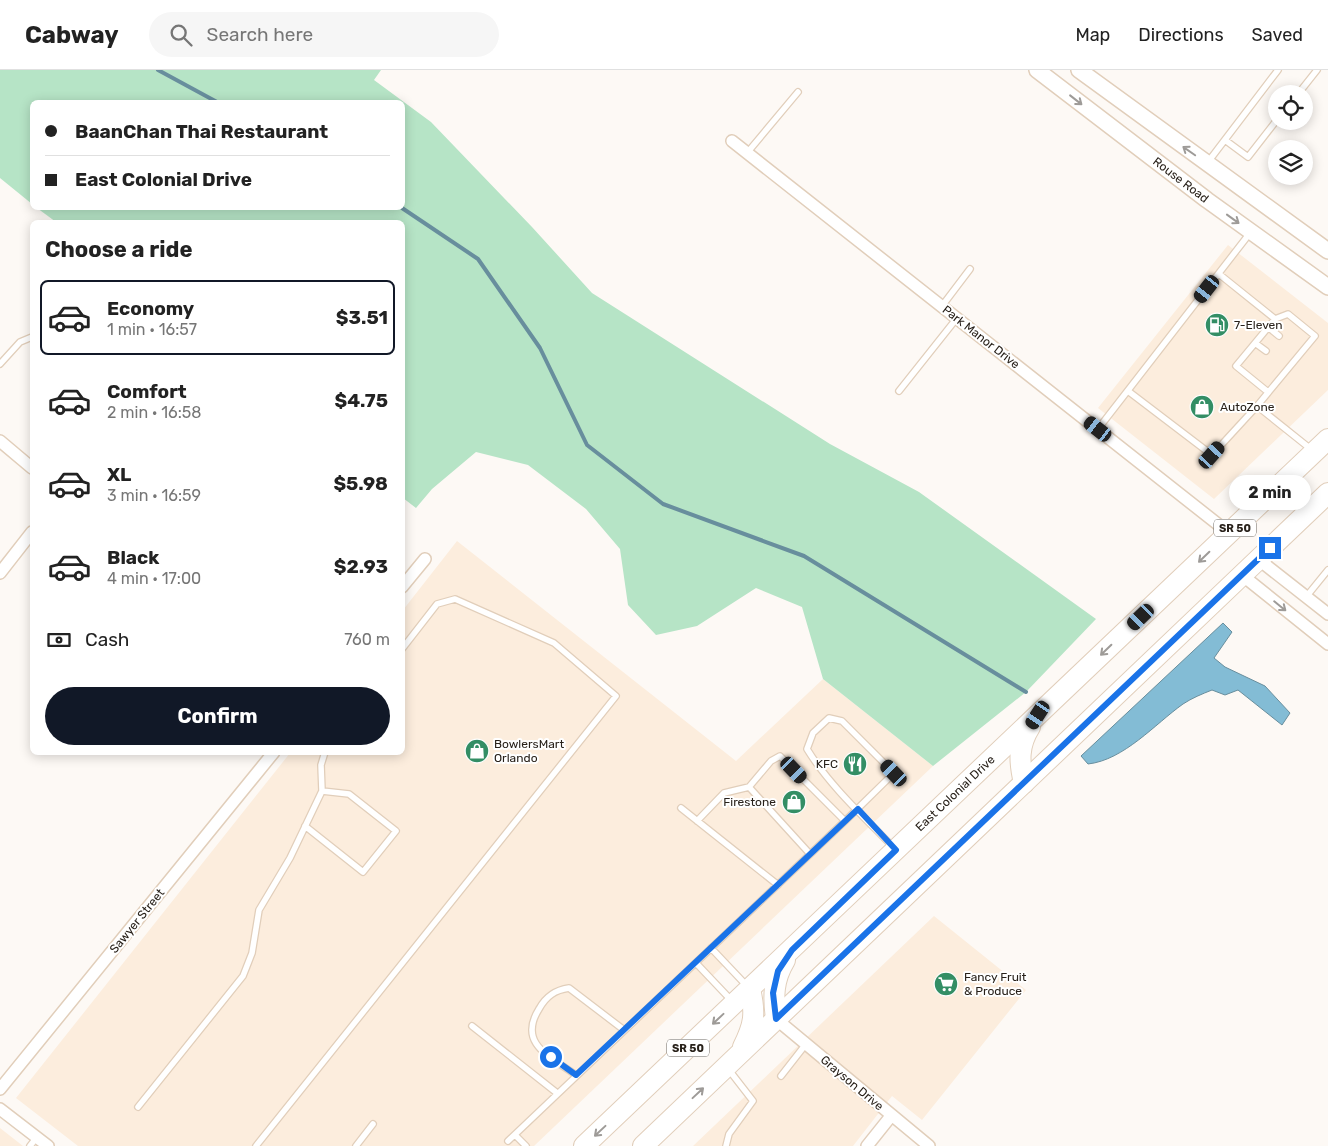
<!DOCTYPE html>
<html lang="en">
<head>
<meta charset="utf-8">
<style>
  body { margin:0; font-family:Rubik,sans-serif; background:#f6f6f6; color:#222; height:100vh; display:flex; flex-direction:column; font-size:19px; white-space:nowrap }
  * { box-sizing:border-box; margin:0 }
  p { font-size:16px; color:#767676 }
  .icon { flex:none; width:28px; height:28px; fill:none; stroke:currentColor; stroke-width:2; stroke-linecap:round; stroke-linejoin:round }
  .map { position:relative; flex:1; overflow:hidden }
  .panel { position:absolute; left:30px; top:150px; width:375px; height:535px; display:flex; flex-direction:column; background:#fff; border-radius:8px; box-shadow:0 2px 12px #0003 }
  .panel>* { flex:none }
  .banner { position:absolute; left:30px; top:30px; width:375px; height:110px; border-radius:8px; box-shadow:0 2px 12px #0003; display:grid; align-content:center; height:110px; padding:0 15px; background:#fff }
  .tools { position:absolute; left:1268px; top:15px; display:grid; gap:10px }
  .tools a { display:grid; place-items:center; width:45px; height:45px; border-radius:50%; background:#fff; box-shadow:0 2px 12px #0003; font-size:25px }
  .end { position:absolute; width:22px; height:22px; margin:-11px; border:6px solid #1a73e8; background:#fff; box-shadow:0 0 0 2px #fff }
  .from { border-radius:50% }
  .bubble { position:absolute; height:35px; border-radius:18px; background:#fff; box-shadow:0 2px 12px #0003; font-size:16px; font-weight:700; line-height:35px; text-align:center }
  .car { position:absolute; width:15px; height:30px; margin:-15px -8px; border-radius:6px; box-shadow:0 0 4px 1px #0007; background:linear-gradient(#222 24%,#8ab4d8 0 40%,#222 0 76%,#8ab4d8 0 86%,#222 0) }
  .banner b { display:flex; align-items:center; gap:18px; height:48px; font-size:19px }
  .banner b+b { border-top:1px solid #e0e0e0 }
  .banner i { width:12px; height:12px; background:#222 }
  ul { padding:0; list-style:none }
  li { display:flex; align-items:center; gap:15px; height:75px; margin:0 10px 8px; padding:0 5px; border:2px solid transparent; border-radius:8px }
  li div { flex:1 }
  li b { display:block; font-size:19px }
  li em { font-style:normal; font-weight:700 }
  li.current { border-color:#111827 }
  li>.icon { width:45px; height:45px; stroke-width:1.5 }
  h2 { padding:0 15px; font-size:22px; line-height:60px }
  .pay { display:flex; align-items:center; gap:12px; height:55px; padding:0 15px; font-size:19px }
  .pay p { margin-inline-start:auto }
  .cta { display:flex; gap:10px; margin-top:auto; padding:10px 15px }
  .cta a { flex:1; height:58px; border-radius:30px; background:#111827; color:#fff; font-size:20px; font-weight:700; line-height:58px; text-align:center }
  header { display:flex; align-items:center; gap:30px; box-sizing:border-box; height:70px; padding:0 25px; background:#fff; border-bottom:1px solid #e0e0e0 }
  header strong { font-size:24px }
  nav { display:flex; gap:28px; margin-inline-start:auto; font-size:18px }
  .search { width:350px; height:45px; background:#f6f6f6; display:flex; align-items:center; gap:12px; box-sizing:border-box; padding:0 18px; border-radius:28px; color:#767676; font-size:19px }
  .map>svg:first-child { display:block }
</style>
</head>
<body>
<header>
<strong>Cabway</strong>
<div class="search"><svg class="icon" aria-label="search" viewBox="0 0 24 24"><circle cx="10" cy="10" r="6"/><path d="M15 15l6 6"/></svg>Search here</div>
<nav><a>Map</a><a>Directions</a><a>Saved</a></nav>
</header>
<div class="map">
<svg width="1328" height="1076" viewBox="0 0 1328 1076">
  <rect width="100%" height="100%" fill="#fdf9f5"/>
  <path fill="#fceddd" d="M1228,175L1328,253V320L1214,429L1098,338Z
    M457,471L736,691L823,609L933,696L534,1076H78L16,1028L290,683L402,682L403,540Z
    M934,846L1026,920L922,1050L892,1026L853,1076H693Z
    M0,1058L23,1076H0Z"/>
  <path fill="#b6e4c6" d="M0,0H381L374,10L431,52L532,157L592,223L830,374L919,422L1096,549L1026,622L933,696L823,609L802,537L756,518L697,556L656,565L628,535L620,479L586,439L528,395L476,382L432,419L416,438L403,428L402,152H56L37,138H402V32H32V134L0,108Z"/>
  <path fill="#83bcd5" stroke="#688e9d" d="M1223,553L1232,562L1214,588L1225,597L1265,616L1290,643L1282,655L1238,620L1225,625L1212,620C1202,624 1192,628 1183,634C1155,654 1124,690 1088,694L1081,686Z"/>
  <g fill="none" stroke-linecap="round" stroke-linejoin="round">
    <path stroke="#688e9d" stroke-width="4" d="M158,0L217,32
      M402,138L478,189L540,278L587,375L663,434L804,486L1026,622"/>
    <g stroke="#e1ceba" stroke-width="8">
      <path id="lane" d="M1298,24L1317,0
        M1225,70L1248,87L1276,51
        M747,83L798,22
        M1208,92L1278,0
        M1219,204L1275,249L1288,244L1315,266L1257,336
        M942,236L970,199
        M1268,257L1279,266
        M1255,273L1266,281
        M0,294L20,272L32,267
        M899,321L957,248
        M1128,321L1212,385L1257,336L1312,380
        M1268,322L1236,296L1275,249
        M1098,359L1250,163
        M1306,527L1328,500
        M681,738L778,815
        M697,751L724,723L749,717
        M305,756L363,802L396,761L349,724L322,721
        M810,784L749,717L771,691L780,686L845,751
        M711,878L747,916
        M696,893L732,931
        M472,956L557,1023
        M576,1005C551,987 517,974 539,939C546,926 555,920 569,918L624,960
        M781,1006L806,974
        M138,1037L243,906L252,883L259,840L290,788L322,721L321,695L325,682
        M515,1065L526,1076
        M508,1071L845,751L894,703L842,651L829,648L813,663L807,679C829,715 864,747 893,777
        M30,1076L37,1067
        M256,1076L616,626L554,573L455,529L437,534L402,579
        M356,1076L373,1054
        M726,1076L729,1064L753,1031L729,1000"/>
    </g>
    <g stroke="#e1ceba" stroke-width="14">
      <path id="street" d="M732,71L1229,463
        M0,371L32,398
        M1258,489L1328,544
        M0,503L32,462
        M1242,505L1328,574
        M402,517L425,489
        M776,949L929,1076
        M0,1019L274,682
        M0,1039L48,1076
        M867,1076L891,1046"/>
    </g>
    <g stroke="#e1ceba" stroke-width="18">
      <g id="secondary">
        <path id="s1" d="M1037,0L1207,130L1328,217"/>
        <path d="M1079,0L1328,181"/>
      </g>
    </g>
    <g stroke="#e1ceba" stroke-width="22">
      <g id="highway">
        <path d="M1024,713C1019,692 1018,676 1030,657"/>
        <path d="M776,949C773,927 773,910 785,890"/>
        <path d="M743,977C754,955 756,944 750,919"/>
        <path id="s2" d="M584,1076L1328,369"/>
        <path d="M643,1076L1328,423"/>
      </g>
    </g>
    <use href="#lane" stroke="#fff" stroke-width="5.5"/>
    <use href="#street" stroke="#fff" stroke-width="11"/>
    <use href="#secondary" stroke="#fff" stroke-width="15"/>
    <use href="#highway" stroke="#fff" stroke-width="20"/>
  </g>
  <defs><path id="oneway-shaft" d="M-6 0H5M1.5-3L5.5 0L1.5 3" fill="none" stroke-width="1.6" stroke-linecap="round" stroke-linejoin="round" transform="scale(1.25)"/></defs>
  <g stroke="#9e9b98">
    <use href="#oneway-shaft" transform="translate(1076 30) rotate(38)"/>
    <use href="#oneway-shaft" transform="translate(1189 81) rotate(-145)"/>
    <use href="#oneway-shaft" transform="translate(1233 149) rotate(36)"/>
    <use href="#oneway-shaft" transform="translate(1204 487) rotate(136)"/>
    <use href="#oneway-shaft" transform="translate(1280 536) rotate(39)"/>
    <use href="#oneway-shaft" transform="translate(1106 580) rotate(136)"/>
    <use href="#oneway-shaft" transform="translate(718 949) rotate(137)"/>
    <use href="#oneway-shaft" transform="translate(698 1023) rotate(-43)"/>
    <use href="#oneway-shaft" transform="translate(600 1061) rotate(137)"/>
  </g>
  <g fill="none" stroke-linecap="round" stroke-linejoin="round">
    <path stroke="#1a73e8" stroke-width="6" d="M551,987L576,1005L858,739L896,780L792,880L778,901L773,923L776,949L1270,478"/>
  </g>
  <defs>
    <g id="fuel-disc" transform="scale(1.25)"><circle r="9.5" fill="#338e65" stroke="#fff"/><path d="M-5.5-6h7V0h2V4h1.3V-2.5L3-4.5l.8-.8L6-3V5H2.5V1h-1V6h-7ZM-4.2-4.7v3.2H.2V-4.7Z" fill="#fff"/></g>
    <g id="shop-disc" transform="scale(1.25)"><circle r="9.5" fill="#338e65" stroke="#fff"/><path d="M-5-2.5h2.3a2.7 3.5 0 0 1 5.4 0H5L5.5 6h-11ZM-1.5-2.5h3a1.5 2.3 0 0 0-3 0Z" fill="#fff"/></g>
    <g id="restaurant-disc" transform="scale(1.25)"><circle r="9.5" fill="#338e65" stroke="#fff"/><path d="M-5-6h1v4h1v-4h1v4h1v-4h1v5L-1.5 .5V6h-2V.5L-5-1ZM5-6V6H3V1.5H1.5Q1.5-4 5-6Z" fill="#fff"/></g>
    <g id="supermarket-disc" transform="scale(1.25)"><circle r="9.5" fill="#338e65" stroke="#fff"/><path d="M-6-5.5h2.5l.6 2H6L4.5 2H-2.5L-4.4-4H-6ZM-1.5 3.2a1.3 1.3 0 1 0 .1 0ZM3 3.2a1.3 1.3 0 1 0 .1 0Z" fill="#fff"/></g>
  </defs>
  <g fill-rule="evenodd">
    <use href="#fuel-disc" x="1217" y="255"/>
    <use href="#shop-disc" x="1202" y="337"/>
    <use href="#shop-disc" x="477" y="681"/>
    <use href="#restaurant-disc" x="855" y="694"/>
    <use href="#shop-disc" x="794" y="732"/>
    <use href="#supermarket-disc" x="946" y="914"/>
  </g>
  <g text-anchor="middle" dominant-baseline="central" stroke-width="4" stroke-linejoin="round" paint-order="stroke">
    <g fill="#fff" stroke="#68645f" stroke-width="1">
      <rect x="1214" y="449.5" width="42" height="17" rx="4"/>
      <rect x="667" y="969.5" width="42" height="17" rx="4"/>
    </g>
    <g font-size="11" font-weight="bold" fill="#28211a">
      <text x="1235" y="458">SR 50</text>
      <text x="688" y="978">SR 50</text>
    </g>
    <g font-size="12" fill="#28211a" stroke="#fff">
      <text stroke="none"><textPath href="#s1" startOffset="181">Rouse Road</textPath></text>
      <text transform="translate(981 267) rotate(38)">Park Manor Drive</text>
      <text stroke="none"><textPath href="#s2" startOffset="512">East Colonial Drive</textPath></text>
      <text transform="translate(137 851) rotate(-51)">Sawyer Street</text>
      <text transform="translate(852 1013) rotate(40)">Grayson Drive</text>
    </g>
    <g font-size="12" fill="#28211a" stroke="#fff" text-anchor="start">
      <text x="1234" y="255">7-Eleven</text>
      <text x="1220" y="337">AutoZone</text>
      <text x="494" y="674">BowlersMart<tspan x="494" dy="14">Orlando</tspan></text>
      <text x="838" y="694" text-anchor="end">KFC</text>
      <text x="776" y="732" text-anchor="end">Firestone</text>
      <text x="964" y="907">Fancy Fruit<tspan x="964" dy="14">&amp; Produce</tspan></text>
    </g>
  </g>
</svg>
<div class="tools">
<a><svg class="icon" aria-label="locate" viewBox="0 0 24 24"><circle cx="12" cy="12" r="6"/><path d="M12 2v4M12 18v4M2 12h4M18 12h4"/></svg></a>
<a><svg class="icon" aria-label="layers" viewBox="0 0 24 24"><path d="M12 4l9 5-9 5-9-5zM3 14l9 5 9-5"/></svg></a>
</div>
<i class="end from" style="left:551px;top:987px"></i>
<i class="end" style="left:1270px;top:478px"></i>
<div class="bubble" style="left:1229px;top:405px;width:82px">2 min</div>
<i class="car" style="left:1207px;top:219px;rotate:218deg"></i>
<i class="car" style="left:1098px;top:359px;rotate:308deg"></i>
<i class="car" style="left:1212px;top:385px;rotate:42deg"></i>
<i class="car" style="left:1141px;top:547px;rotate:226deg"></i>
<i class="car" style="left:1038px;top:645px;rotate:213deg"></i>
<i class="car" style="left:794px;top:700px;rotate:136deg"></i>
<i class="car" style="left:894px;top:703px;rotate:316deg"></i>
<div class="banner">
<b><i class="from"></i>BaanChan Thai Restaurant</b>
<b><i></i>East Colonial Drive</b>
</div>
<section class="panel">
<h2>Choose a ride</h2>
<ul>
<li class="current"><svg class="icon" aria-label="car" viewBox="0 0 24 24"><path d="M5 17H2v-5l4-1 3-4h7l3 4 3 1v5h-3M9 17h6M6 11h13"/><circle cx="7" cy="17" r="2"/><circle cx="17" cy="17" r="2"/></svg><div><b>Economy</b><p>1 min · 16:57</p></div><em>$3.51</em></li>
<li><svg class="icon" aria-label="car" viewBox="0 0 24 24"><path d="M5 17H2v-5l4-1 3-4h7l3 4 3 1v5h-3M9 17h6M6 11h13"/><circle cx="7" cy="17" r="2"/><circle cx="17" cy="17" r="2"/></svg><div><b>Comfort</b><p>2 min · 16:58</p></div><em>$4.75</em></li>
<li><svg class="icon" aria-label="car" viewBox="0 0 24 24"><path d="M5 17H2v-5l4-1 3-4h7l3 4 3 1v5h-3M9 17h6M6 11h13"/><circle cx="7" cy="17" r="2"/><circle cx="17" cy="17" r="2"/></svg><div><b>XL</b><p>3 min · 16:59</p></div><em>$5.98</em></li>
<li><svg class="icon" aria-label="car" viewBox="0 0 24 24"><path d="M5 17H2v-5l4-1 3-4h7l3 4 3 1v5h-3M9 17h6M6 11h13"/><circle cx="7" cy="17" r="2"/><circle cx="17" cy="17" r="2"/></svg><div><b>Black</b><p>4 min · 17:00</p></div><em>$2.93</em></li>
</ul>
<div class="pay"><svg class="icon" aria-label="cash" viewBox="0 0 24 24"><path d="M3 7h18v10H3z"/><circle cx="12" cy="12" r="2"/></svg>Cash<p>760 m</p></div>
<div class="cta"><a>Confirm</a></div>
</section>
</div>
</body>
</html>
